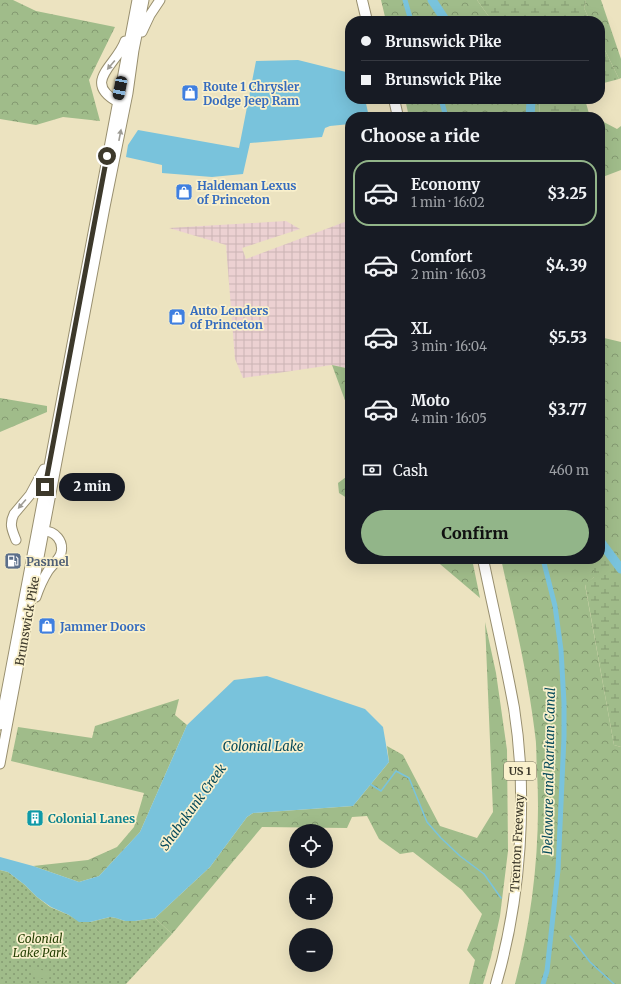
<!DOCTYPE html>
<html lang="en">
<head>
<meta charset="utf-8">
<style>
  body { margin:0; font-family:Merriweather,serif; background:#20242c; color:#f1f3f6; height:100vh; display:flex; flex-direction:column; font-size:15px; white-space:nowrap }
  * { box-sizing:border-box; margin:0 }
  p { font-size:13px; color:#9ea1a6 }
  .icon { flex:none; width:22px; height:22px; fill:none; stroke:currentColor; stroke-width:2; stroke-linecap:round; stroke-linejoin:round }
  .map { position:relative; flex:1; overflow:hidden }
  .panel { position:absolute; left:345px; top:112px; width:260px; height:452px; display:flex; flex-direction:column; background:#171b24; border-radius:16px; box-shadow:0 4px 16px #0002 }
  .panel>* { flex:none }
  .banner { position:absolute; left:345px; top:16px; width:260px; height:88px; border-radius:16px; box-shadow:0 4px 16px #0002; display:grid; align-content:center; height:88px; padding:0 16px; background:#171b24 }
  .tools { position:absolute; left:289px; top:824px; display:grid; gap:8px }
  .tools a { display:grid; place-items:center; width:44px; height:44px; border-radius:50%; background:#171b24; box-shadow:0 4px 16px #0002; font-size:20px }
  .end { position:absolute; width:18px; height:18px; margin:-9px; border:5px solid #3d392b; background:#fff; box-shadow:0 0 0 2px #fff }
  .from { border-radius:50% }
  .bubble { position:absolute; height:28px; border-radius:14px; background:#171b24; box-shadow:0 4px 16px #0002; font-size:13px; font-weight:800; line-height:28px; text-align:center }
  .car { position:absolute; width:12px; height:24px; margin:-12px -6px; border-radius:5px; box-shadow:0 0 3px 1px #0007; background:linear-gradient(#222 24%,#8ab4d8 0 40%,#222 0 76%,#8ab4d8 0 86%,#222 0) }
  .banner b { display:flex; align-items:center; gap:14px; height:38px; font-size:15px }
  .banner b+b { border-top:1px solid #363941 }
  .banner i { width:10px; height:10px; background:#f1f3f6 }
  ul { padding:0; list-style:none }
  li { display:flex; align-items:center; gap:12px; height:66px; margin:0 8px 6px; padding:0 8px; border:2px solid transparent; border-radius:16px }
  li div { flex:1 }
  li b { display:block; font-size:15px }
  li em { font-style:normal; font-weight:800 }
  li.on { border-color:#92b589 }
  li>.icon { width:36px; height:36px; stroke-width:1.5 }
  h2 { padding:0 16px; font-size:18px; line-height:48px }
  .pay { display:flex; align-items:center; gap:10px; height:44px; padding:0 16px; font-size:15px }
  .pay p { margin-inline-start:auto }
  .primary-button { display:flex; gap:8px; margin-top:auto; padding:8px 16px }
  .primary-button a { flex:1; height:46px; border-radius:24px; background:#92b589; color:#111; font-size:16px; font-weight:800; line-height:46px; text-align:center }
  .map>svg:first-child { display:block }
</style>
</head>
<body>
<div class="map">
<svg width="621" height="984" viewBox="0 0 621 984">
  <defs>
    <pattern id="industrial-grid" width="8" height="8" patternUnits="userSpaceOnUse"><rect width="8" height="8" fill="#ecd1d2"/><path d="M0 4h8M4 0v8" fill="none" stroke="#cbb4b4"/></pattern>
    <pattern id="green-dots" width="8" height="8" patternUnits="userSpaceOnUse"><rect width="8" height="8" fill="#a0bc8a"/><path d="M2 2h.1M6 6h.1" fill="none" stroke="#849a71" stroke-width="1.8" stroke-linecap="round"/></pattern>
    <pattern id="forest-crowns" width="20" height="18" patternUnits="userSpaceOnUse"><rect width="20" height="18" fill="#a0bc8a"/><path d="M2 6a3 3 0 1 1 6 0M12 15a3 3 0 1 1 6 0" fill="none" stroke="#849a71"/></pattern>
    <pattern id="wetland-marsh" width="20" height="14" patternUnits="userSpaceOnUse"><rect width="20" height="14" fill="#a0bc8a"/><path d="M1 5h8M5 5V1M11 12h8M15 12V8" fill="none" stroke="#849a71"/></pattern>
  </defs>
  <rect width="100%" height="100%" fill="#ece3c0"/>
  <path fill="url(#industrial-grid)" d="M350,220V369L332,365L243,378L235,359L226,245L169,228L286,221L300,229L242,248L246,259Z"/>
  <path fill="url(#green-dots)" d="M0,870L8,872L25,885L37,897L50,907L69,915L79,921L90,922L110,917L116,918L125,921H135L155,918L172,934L126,984H0Z"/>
  <path fill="url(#forest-crowns)" d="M0,0H13L36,11L115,27L89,80L100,121L63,117L36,125L0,119Z
    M381,0H477L492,21H386Z
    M586,0H601L621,59V78L619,79L600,40V21H590L584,8Z
    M405,99H540L539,117H409Z
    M600,120L617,129L621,126V170L600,178Z
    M600,337L621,342V567L618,559L600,538Z
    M332,365L350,369V414Z
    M0,398L47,406V412L0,432Z
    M350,474V500L339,493L338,483Z
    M434,559H472L480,598Z
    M501,559H594V577L585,585L614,745L621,747V984H515C533,915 541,842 537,771C536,759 537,746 535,734C528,675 514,617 501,559Z
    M485,622L496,673L507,750L508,851L500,916L491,957L483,984H469L475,960L467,950L482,914L462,890L413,852L400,854L379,839L367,816L352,817L347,828L262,827L172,934L155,918L210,867L247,817L253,813L353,806L389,762L387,746L403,755L440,826L477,838L493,812Z
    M179,699L175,715L187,725L140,832L99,876L79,882L33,866L88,860L117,847L134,827L144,793L11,761L18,727L92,738L95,726Z"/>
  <path fill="url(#wetland-marsh)" d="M477,0H586L584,8L590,21H492Z
    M600,40L619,79L600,84Z
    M540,99H588L586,103L590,117H539Z
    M600,538L618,559L621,567V747L614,745L585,584L594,577V559H600Z"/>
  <path fill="#a0bc8a" d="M33,969L50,971L49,979L32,977Z"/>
  <path fill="#79c3dc" d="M298,60L350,73V99H365L369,117H350V124L330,126L325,128L322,137L250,143L243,174L212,177L162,173V165L126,157L128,145L138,130L239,148L256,61Z
    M267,676L365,709L383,727L389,762L353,806L253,813L247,817L210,867L155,918L135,921H125L116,918L110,917L90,922H79L69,915L51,907L37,897L25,885L8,872L0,870V857L33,866L79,882L99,876L140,832L187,725L234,680Z"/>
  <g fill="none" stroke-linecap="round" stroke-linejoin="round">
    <path stroke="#79c3dc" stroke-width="1.5" d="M370,784L381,791L396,771L409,778L427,822L441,838L460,856L484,874L501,898
      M570,936L590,962L614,984"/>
    <path stroke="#79c3dc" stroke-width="5" d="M405,0L411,21
      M441,99L446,117
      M543,984L547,971L558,870L564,737V703L561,650L555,606L543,559"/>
    <path stroke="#79c3dc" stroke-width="9" d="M432,0L446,21
      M529,99L531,101L530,117
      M600,541L621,569"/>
    <g stroke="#988f6f" stroke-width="11">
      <path id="primary" d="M142,32L150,15L160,0
        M118,102C81,82 117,65 125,41
        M16,540C12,530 9,524 14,514L30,495L44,469
        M36,597C39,588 43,579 48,571C52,565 59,560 61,553C64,541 55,531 44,531
        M0,725L137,0
        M0,764L105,207L128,93L134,50L144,0"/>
    </g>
    <g stroke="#988f6f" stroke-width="12">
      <path id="motorway" d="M362,0L367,21
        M394,99L398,117
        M483,559C493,608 505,658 514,708C528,796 521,898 496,984"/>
    </g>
    <use href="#primary" stroke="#fff" stroke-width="9"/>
    <use href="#motorway" stroke="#fff" stroke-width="10"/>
  </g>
  <defs><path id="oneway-solid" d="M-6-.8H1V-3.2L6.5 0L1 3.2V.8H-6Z"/></defs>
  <g fill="#9e9c95">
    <use href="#oneway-solid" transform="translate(111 65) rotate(130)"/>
    <use href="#oneway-solid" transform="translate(120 135) rotate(-79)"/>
    <use href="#oneway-solid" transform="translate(22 504) rotate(131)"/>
  </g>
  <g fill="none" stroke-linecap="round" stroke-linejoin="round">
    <path stroke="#3d392b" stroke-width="5" d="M45,487L107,156"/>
  </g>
  <defs>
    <g id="shop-square" transform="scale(0.9)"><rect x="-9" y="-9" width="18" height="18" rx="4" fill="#3f7fe0" stroke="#f9f0cc"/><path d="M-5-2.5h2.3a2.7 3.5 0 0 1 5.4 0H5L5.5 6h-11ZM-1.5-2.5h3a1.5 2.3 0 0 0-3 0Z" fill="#fff"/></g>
    <g id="fuel-square" transform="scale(0.9)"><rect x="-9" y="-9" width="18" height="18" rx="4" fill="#5c6f8a" stroke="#f9f0cc"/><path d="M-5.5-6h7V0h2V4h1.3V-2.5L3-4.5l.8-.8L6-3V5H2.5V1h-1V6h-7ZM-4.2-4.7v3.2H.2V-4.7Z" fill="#fff"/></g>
    <g id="building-square" transform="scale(0.9)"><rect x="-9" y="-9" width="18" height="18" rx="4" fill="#0f9aa8" stroke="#f9f0cc"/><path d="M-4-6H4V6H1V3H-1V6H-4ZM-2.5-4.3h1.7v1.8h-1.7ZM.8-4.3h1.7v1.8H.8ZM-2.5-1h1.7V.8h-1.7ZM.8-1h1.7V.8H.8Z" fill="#fff"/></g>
  </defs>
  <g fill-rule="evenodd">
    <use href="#shop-square" x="190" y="93"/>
    <use href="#shop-square" x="184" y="192"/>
    <use href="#shop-square" x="177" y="317"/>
    <use href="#fuel-square" x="13" y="561"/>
    <use href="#shop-square" x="47" y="626"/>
    <use href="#building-square" x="35" y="818"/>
  </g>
  <g text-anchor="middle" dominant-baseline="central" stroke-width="3.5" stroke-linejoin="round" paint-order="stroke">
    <rect fill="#f9f0cc" stroke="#75705b" stroke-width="1" x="504" y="762" width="32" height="18" rx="3"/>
    <g font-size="11" font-weight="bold" fill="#3d392b">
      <text x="520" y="771">US 1</text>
    </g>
    <g font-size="12" font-weight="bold" fill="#366cbe" stroke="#f9f0cc" text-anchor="start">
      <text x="203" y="86">Route 1 Chrysler<tspan x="203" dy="14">Dodge Jeep Ram</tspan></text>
      <text x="197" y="185">Haldeman Lexus<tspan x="197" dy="14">of Princeton</tspan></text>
      <text x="190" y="310">Auto Lenders<tspan x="190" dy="14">of Princeton</tspan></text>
      <text x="60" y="626">Jammer Doors</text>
    </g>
    <g font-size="12" font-weight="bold" fill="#4e5e75" stroke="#f9f0cc" text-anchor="start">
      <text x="26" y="561">Pasmel</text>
    </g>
    <g font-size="12" fill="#3d392b" stroke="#f9f0cc">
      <text transform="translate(27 621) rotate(-80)">Brunswick Pike</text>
      <text transform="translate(517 843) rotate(-87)">Trenton Freeway</text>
    </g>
    <g font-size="12" font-weight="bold" fill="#0d838f" stroke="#f9f0cc" text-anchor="start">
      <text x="48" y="818">Colonial Lanes</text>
    </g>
    <g font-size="12" font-style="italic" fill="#274105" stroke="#f9f0cc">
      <text x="40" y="938">Colonial<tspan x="40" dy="14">Lake Park</tspan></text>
    </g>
    <g font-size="13" font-style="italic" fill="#064a5b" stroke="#f9f0cc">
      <text x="263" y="746">Colonial Lake</text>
      <text transform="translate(549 771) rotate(-89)">Delaware and Raritan Canal</text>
      <text transform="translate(193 807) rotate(-54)">Shabakunk Creek</text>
    </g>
  </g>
</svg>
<div class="tools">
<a><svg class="icon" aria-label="locate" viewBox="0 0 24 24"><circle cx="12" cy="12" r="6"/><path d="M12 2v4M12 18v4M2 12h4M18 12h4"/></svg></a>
<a>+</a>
<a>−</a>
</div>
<i class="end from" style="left:107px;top:156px"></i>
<i class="end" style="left:45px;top:487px"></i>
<div class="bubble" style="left:59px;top:473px;width:66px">2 min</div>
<i class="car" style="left:120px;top:88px;rotate:191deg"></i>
<div class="banner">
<b><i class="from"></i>Brunswick Pike</b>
<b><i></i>Brunswick Pike</b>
</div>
<section class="panel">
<h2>Choose a ride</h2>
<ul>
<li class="on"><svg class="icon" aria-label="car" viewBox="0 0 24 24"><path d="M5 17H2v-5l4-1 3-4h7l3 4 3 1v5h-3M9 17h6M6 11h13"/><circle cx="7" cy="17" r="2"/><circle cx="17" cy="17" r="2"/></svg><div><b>Economy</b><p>1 min · 16:02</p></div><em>$3.25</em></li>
<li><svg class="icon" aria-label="car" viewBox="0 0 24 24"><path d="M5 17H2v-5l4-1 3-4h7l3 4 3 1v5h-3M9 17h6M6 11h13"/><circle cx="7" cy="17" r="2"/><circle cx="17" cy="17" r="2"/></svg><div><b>Comfort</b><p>2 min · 16:03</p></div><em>$4.39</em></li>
<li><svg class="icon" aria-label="car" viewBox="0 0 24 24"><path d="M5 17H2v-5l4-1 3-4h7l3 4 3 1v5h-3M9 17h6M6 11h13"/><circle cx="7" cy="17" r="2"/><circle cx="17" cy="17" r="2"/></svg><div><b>XL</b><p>3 min · 16:04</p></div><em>$5.53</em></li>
<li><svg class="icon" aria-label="car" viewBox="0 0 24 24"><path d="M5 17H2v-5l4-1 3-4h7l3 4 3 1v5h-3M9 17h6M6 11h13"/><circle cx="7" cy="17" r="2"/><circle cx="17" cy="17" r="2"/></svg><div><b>Moto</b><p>4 min · 16:05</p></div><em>$3.77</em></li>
</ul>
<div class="pay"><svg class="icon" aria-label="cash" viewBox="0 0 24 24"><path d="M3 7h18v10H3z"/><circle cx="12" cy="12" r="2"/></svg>Cash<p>460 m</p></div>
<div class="primary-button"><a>Confirm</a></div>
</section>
</div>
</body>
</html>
